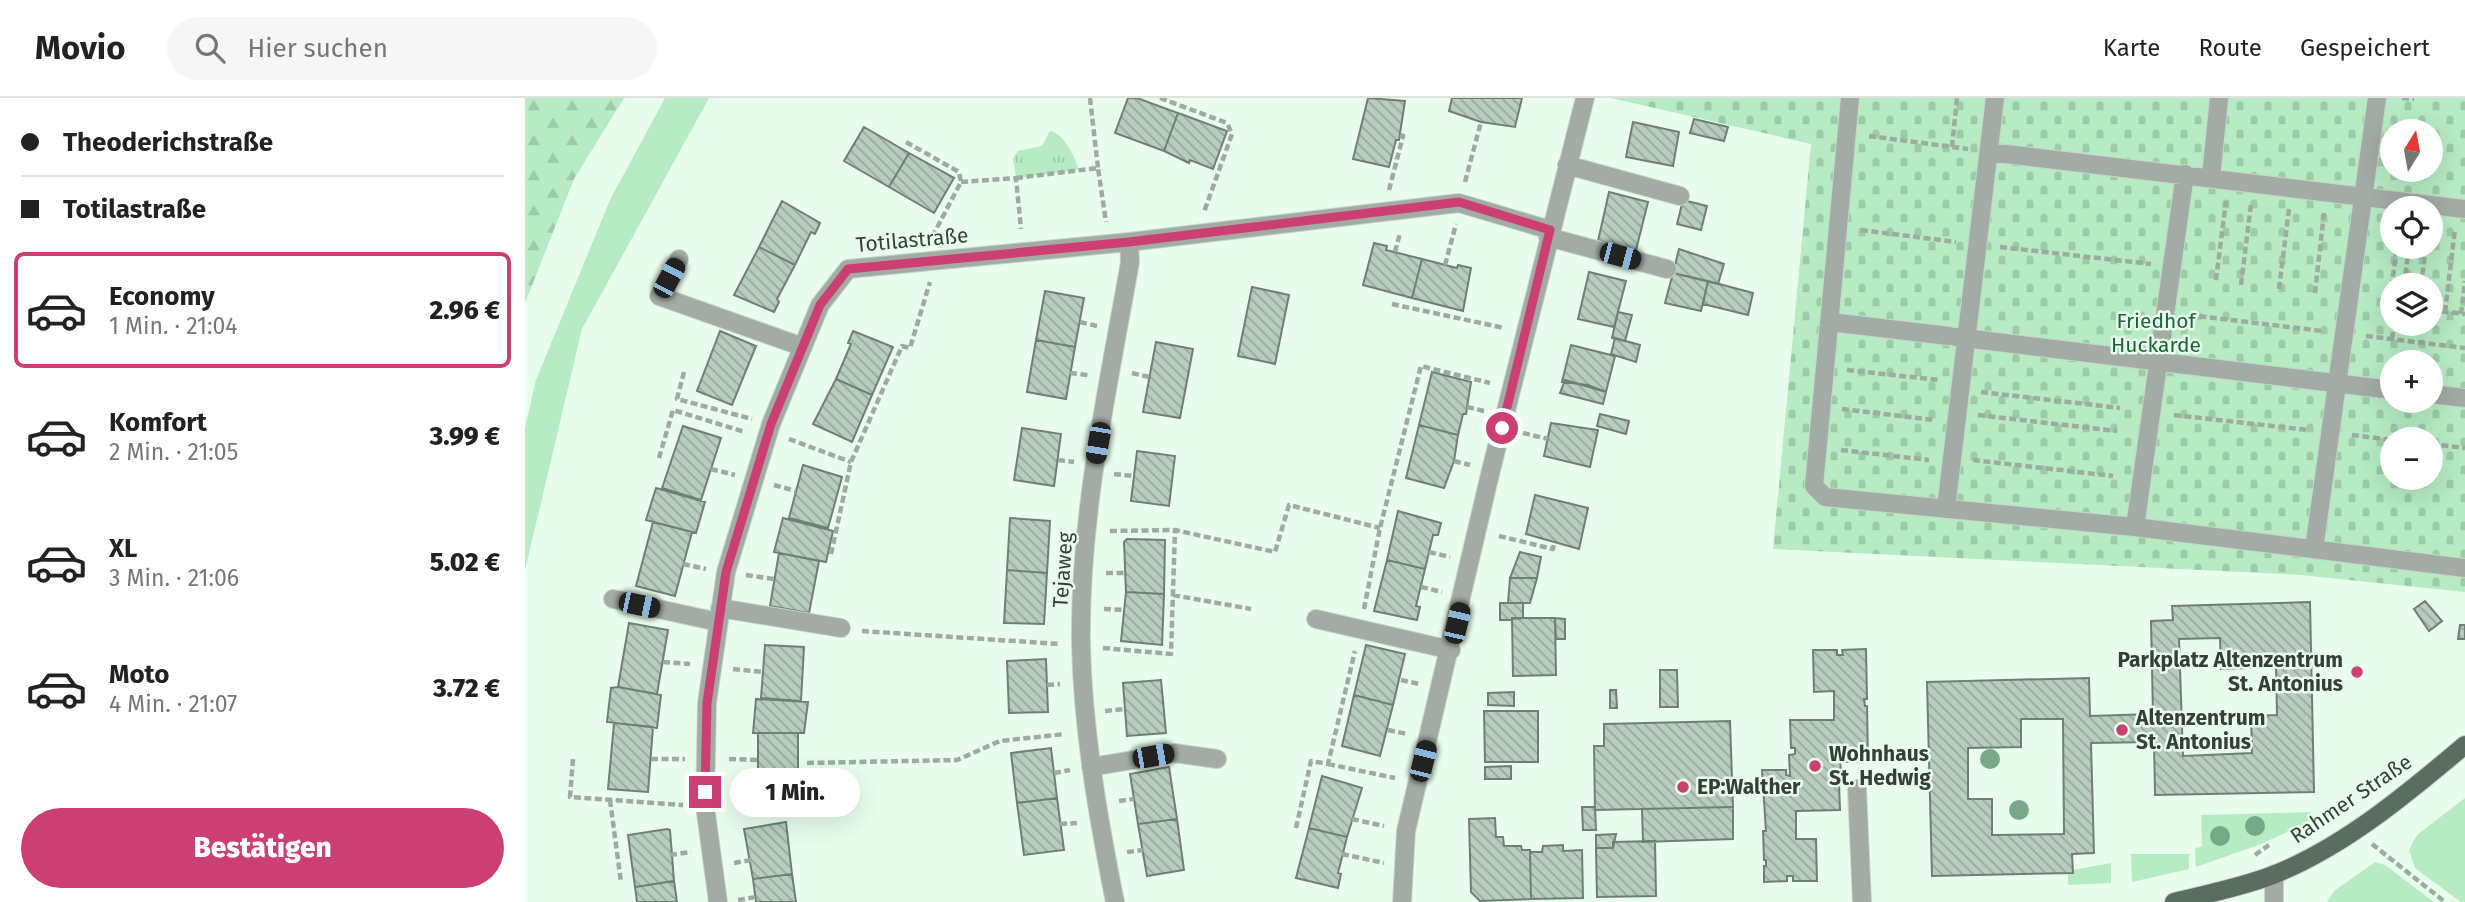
<!DOCTYPE html>
<html lang="de">
<head>
<meta charset="utf-8">
<style>
  body { margin:0; font-family:"Fira Sans",sans-serif; background:#f6f6f6; color:#222; height:100vh; display:flex; flex-direction:column; font-size:26px; white-space:nowrap }
  * { box-sizing:border-box; margin:0 }
  p { font-size:23px; color:#767676 }
  .icon { flex:none; width:38px; height:38px; fill:none; stroke:currentColor; stroke-width:2; stroke-linecap:round; stroke-linejoin:round }
  .map { position:relative; flex:1; overflow:hidden }
  .sheet { display:flex; flex-direction:column; background:#fff; width:525px }
  .sheet>* { flex:none }
  .top-card { display:grid; align-content:center; height:154px; padding:0 21px; background:#fff }
  .needle { width:46px; rotate:11deg }
  .tools { position:absolute; left:1855px; top:21px; display:grid; gap:14px }
  .tools a { display:grid; place-items:center; width:63px; height:63px; border-radius:50%; background:#fff; box-shadow:0 7px 28px #0002; font-size:35px }
  .end { position:absolute; width:32px; height:32px; margin:-16px; border:9px solid #cb3f72; background:#fff; box-shadow:0 0 0 4px #fff }
  .from { border-radius:50% }
  .bubble { position:absolute; height:49px; border-radius:24px; background:#fff; box-shadow:0 7px 28px #0002; font-size:23px; font-weight:800; line-height:49px; text-align:center }
  .car { position:absolute; width:21px; height:42px; margin:-21px -10px; border-radius:9px; box-shadow:0 0 5px 2px #0007; background:linear-gradient(#222 24%,#8ab4d8 0 40%,#222 0 76%,#8ab4d8 0 86%,#222 0) }
  .top-card b { display:flex; align-items:center; gap:24px; height:66px; font-size:26px }
  .top-card b+b { border-top:2px solid #e0e0e0 }
  .top-card i { width:18px; height:18px; background:#222 }
  ul { padding:0; list-style:none }
  li { display:flex; align-items:center; gap:21px; height:116px; margin:0 14px 10px; padding:0 7px; border:4px solid transparent; border-radius:10px }
  li div { flex:1 }
  li b { display:block; font-size:26px }
  li em { font-style:normal; font-weight:800 }
  li.on { border-color:#cb3f72 }
  li>.icon { width:63px; height:63px; stroke-width:1.5 }
  .action { display:flex; gap:14px; margin-top:auto; padding:14px 21px }
  .action a { flex:1; height:80px; border-radius:42px; background:#cb3f72; color:#fff; font-size:28px; font-weight:800; line-height:80px; text-align:center }
  header { display:flex; align-items:center; gap:42px; box-sizing:border-box; height:98px; padding:0 35px; background:#fff; border-bottom:2px solid #e0e0e0 }
  header strong { font-size:33px }
  nav { display:flex; gap:38px; margin-inline-start:auto; font-size:24px }
  .search { width:490px; height:63px; background:#f6f6f6; display:flex; align-items:center; gap:18px; box-sizing:border-box; padding:0 24px; border-radius:38px; color:#767676; font-size:26px }
  main { display:flex; flex:1; min-height:0 }
  .map>svg:first-child { display:block }
</style>
</head>
<body>
<header>
<strong>Movio</strong>
<div class="search"><svg class="icon" aria-label="search" viewBox="0 0 24 24"><circle cx="10" cy="10" r="6"/><path d="M15 15l6 6"/></svg>Hier suchen</div>
<nav><a>Karte</a><a>Route</a><a>Gespeichert</a></nav>
</header>
<main>
<section class="sheet">
<div class="top-card">
<b><i class="from"></i>Theoderichstraße</b>
<b><i></i>Totilastraße</b>
</div>
<ul>
<li class="on"><svg class="icon" aria-label="car" viewBox="0 0 24 24"><path d="M5 17H2v-5l4-1 3-4h7l3 4 3 1v5h-3M9 17h6M6 11h13"/><circle cx="7" cy="17" r="2"/><circle cx="17" cy="17" r="2"/></svg><div><b>Economy</b><p>1 Min. · 21:04</p></div><em>2.96 €</em></li>
<li><svg class="icon" aria-label="car" viewBox="0 0 24 24"><path d="M5 17H2v-5l4-1 3-4h7l3 4 3 1v5h-3M9 17h6M6 11h13"/><circle cx="7" cy="17" r="2"/><circle cx="17" cy="17" r="2"/></svg><div><b>Komfort</b><p>2 Min. · 21:05</p></div><em>3.99 €</em></li>
<li><svg class="icon" aria-label="car" viewBox="0 0 24 24"><path d="M5 17H2v-5l4-1 3-4h7l3 4 3 1v5h-3M9 17h6M6 11h13"/><circle cx="7" cy="17" r="2"/><circle cx="17" cy="17" r="2"/></svg><div><b>XL</b><p>3 Min. · 21:06</p></div><em>5.02 €</em></li>
<li><svg class="icon" aria-label="car" viewBox="0 0 24 24"><path d="M5 17H2v-5l4-1 3-4h7l3 4 3 1v5h-3M9 17h6M6 11h13"/><circle cx="7" cy="17" r="2"/><circle cx="17" cy="17" r="2"/></svg><div><b>Moto</b><p>4 Min. · 21:07</p></div><em>3.72 €</em></li>
</ul>
<div class="action"><a>Bestätigen</a></div>
</section>
<div class="map">
<svg width="1940" height="804" viewBox="0 0 1940 804">
  <defs>
    <pattern id="forest-firs" width="22" height="20" patternUnits="userSpaceOnUse" patternTransform="scale(1.75)"><rect width="22" height="20" fill="#b6ebc3"/><path d="M5 1l3.5 6h-7zM16 11l3.5 6h-7z" fill="#9dcba8"/></pattern>
    <pattern id="cemetery-stones" width="16" height="16" patternUnits="userSpaceOnUse" patternTransform="scale(1.75)"><rect width="16" height="16" fill="#b6ebc3"/><path d="M2 7V4a2 2 0 0 1 4 0v3zM10 15v-3a2 2 0 0 1 4 0v3z" fill="#9dcba8"/></pattern>
    <pattern id="park-tufts" width="24" height="20" patternUnits="userSpaceOnUse" patternTransform="scale(1.75)"><rect width="24" height="20" fill="#b6ebc3"/><path d="M3 7l-1-3M5 7V3M7 7l1-3M15 17l-1-3M17 17v-4M19 17l1-3" fill="none" stroke="#9dcba8"/></pattern>
    <pattern id="building-back-hatch" width="6" height="6" patternUnits="userSpaceOnUse" patternTransform="scale(1.75)"><rect width="6" height="6" fill="#b9cdbd"/><path d="M-1 5l2 2M0 0l6 6M5-1l2 2" fill="none" stroke="#97a89b"/></pattern>
  </defs>
  <rect width="100%" height="100%" fill="#e8fdec"/>
  <path fill="#b6ebc3" d="M140,0H184L57,231L0,472V330L11,282L85,102Z
    M1940,700V804H1936L1890,770L1884,752L1892,737Z
    M1786,714V723L1736,746L1671,769L1670,750L1677,749L1676,717Z
    M1606,756H1664V771L1607,784Z
    M1850,764L1860,767L1909,804H1802L1809,793Z
    M1586,765V785L1543,787V775L1548,772Z"/>
  <path fill="url(#forest-firs)" d="M0,0H99L49,81L0,205Z"/>
  <path fill="url(#cemetery-stones)" fill-rule="evenodd" d="M1086,0H1940V494L1776,477L1248,451L1286,46ZM1867,33H1906V72H1867ZM1867,110H1906V149H1867ZM1867,187H1906V226H1867ZM1867,264H1906V303H1867ZM1867,341H1906V380H1867Z"/>
  <path fill="url(#park-tufts)" d="M525,33C540,36 549,58 554,72L491,80L488,60L493,53L517,48Z"/>
  <path fill="url(#building-back-hatch)" stroke="#6e8072" stroke-width="2" fill-rule="evenodd" d="M603,0H612L653,15L639,53L590,35Z
    M843,0L880,3L874,42H871L864,69L828,61Z
    M927,0H997L990,29L956,24L924,13Z
    M653,15L702,33L688,71L665,62L664,65L639,53Z
    M1169,21L1203,29L1199,43L1165,35Z
    M1108,24L1154,34L1148,68L1101,59Z
    M339,29L384,55L364,89L319,63Z
    M384,55L429,80L409,115L364,89Z
    M1084,94L1123,104L1111,152L1073,143Z
    M1158,102L1182,108L1176,132L1152,126Z
    M257,103L295,125L290,136L286,134L270,167L234,149Z
    M849,145L862,148L861,152L897,161L887,200L838,187Z
    M234,149L270,167L252,201L254,204L249,214L209,197Z
    M1154,151L1199,166L1193,186L1148,175Z
    M897,161L932,170L933,167L946,170L938,213L887,200Z
    M1064,174L1101,183L1089,229L1053,221Z
    M1148,175L1183,183L1176,213L1140,205Z
    M1183,183L1228,195L1223,217L1178,206Z
    M727,189L764,197L750,266L713,258Z
    M520,193L559,200L550,249L511,242Z
    M1093,214L1107,217L1100,243L1087,240Z
    M195,233L231,248L207,307L172,293Z
    M328,233L368,249L347,297L311,281L326,246L323,245Z
    M1090,240L1115,247L1111,264L1086,256Z
    M511,242L550,249L541,301L502,294Z
    M631,244L668,251L655,320L618,314Z
    M1046,247L1090,258L1081,294L1063,287L1037,284Z
    M907,274L946,284L941,316H938L933,337L894,327Z
    M311,281L347,297L327,344L288,326Z
    M1040,282L1081,294L1078,306L1035,295Z
    M1075,316L1104,323L1101,336L1072,328Z
    M1026,325L1073,332L1065,369L1019,358Z
    M894,327L933,337L929,363L919,390L881,380Z
    M158,328L196,340L176,402L137,390Z
    M497,330L536,336L529,388L489,382Z
    M612,353L650,358L644,408L606,403Z
    M278,367L317,379L303,430L264,420Z
    M131,390L180,404L171,435L121,422Z
    M1010,397L1063,410L1054,451L1001,436Z
    M873,413L916,425L913,437H908L900,471L862,462Z
    M258,420L308,433L301,464L249,454Z
    M485,420L525,423L522,475L482,472Z
    M128,424L167,434L150,498L111,488Z
    M602,441L640,442L639,496L601,494L599,444Z
    M995,454L1016,459L1012,480H985Z
    M254,455L294,463L284,515L245,508Z
    M862,462L900,471L891,508L895,509L892,522L849,513Z
    M482,472L522,475L519,526L479,525Z
    M985,480H1012L1005,505H983Z
    M601,494L639,496L637,547L596,543Z
    M1900,503L1917,523L1904,533L1889,511Z
    M1785,504L1789,694L1630,697L1629,644L1566,645L1569,755L1547,756L1548,775L1407,778L1402,584L1564,580L1565,618L1628,616L1626,523L1648,522L1647,508ZM1695,540L1696,571L1751,569L1752,617L1726,618L1727,655L1658,658L1654,541ZM1496,621H1538L1539,736L1467,737V701H1443V650L1496,649Z
    M975,505H998V520L975,522Z
    M987,520H1030L1031,577L988,578Z
    M1030,520L1040,521V541H1031Z
    M104,525L143,532L132,596L93,589Z
    M1935,527H1940V541H1933Z
    M240,547L279,549L276,603L236,600Z
    M841,547L880,556L868,607L829,597Z
    M1341,551L1342,601H1339L1340,608H1342L1343,663L1319,664V657L1315,658L1316,678H1311V685H1314L1315,712L1271,713V741H1291L1292,783H1268V778H1262V783L1239,784V768H1241V762H1239L1238,733H1241L1237,672H1261V677L1265,678L1264,657L1270,656V650H1266L1265,622H1309V593L1289,594L1288,552H1312V557H1318L1317,552Z
    M521,561L523,614L484,615L482,563Z
    M1135,572H1152L1153,609H1135Z
    M636,582L641,635L602,638L598,585Z
    M93,589L136,597L132,630L82,624L86,590Z
    M1085,592H1091L1092,610H1085Z
    M989,594V608L963,607V595Z
    M829,597L868,607L855,658L817,648Z
    M231,601L283,604L279,635H228Z
    M959,613H1013V664H960Z
    M1205,623L1208,709L1070,712L1069,648H1079V626Z
    M89,625L128,629L123,694L83,691Z
    M233,635H273V689H233Z
    M526,650L532,700L492,705L486,655Z
    M986,668V681H960V669Z
    M644,669L652,721L613,726L605,676Z
    M797,678L837,690L822,739L784,730Z
    M532,700L539,752L499,757L492,705Z
    M1057,709H1070L1071,732H1058Z
    M1208,709V741L1118,744L1117,711Z
    M970,720L971,739H978L979,748H996L997,752H1005L1006,801L955,803L946,794L944,721Z
    M652,721L659,772L622,778L613,726Z
    M261,724L267,776L228,781L219,731Z
    M784,730L822,739L813,775L816,776L813,790L771,780Z
    M142,731L145,732L149,783L110,789L103,737Z
    M1091,736L1088,750H1071V737Z
    M1130,743L1131,798L1072,799L1071,750H1088V744Z
    M1038,747V753L1057,752L1058,800L1006,801L1005,754H1017L1018,748Z
    M267,776L271,804H231L228,781Z
    M149,783L152,804H112L110,789Z"/>
  <g fill="none" stroke-linecap="round" stroke-linejoin="round">
    <g stroke="#c4d7c8" stroke-width="20">
      <path id="minor" d="M1325,0L1289,388L1300,399L1610,429L1940,470
        M1464,54L1940,111
        M1042,67L1155,98
        M1686,79L1694,0
        M1023,139L1142,171
        M154,161L134,198L278,249
        M1305,224L1424,238
        M1431,239L1867,292
        M1906,296L1940,300
        M1421,411L1470,0
        M1610,429L1660,76
        M1789,451L1852,0
        M88,501L193,524
        M195,510L316,530
        M791,521L926,552
        M566,669L649,655L692,661
        M1332,691L1337,804
        M193,804L180,708L182,605L201,474L246,326L295,207L323,171L604,144L934,105L1025,132
        M590,804C573,719 558,633 556,547C554,418 583,290 605,164L604,144
        M877,804L881,733L966,372L1060,0
        M1749,804V776"/>
    </g>
    <g stroke="#c4d7c8" stroke-width="20">
      <path id="major" d="M1649,804C1682,796 1717,789 1748,777C1819,749 1883,695 1940,647"/>
    </g>
    <path stroke="#9cac9f" stroke-width="4.5" stroke-dasharray="7 3.5" stroke-linecap="butt" d="M565,0L573,70
      M635,0L702,25L707,36L679,114
      M1877,0L1889,1
      M1344,38L1443,51
      M381,44L434,74L436,84L407,139
      M1427,49L1432,0
      M491,80L573,70L581,124
      M436,84L491,80L496,131
      M940,84L956,24
      M864,92L878,38L875,37
      M1336,132L1431,144
      M1475,149L1626,166
      M870,154L875,135
      M920,167L931,126
      M1691,182L1701,103
      M1716,187L1726,106
      M1879,187L1884,149
      M1896,187L1901,149
      M1754,191L1764,111
      M1790,195L1799,115
      M867,206L979,230
      M1867,207H1864L1872,149
      M1906,212L1940,216
      M1920,214L1930,131
      M1936,216L1940,183
      M1664,217L1797,233
      M555,224L572,228
      M1841,238L1940,250
      M1867,241L1869,226
      M1322,272L1414,282
      M159,274L152,301L227,321
      M545,275L563,277
      M607,275L624,279
      M1456,294L1595,310
      M942,309L959,313
      M1317,311L1409,322
      M1453,317L1592,333
      M1649,317L1783,332
      M998,335L1023,341
      M1827,337L1867,342
      M264,341L326,364
      M1906,346L1940,350
      M1316,352L1404,362
      M134,360L148,312L220,334
      M533,362L549,364
      M1448,362L1588,378
      M929,363L945,367
      M186,371L210,377
      M589,376L609,378
      M249,387L271,393
      M585,433L650,432L750,454L764,407L855,430
      M974,438L1028,451L1029,445
      M904,454L925,459
      M306,456L326,364L377,248L385,250L405,184
      M158,466L181,471
      M581,475H601
      M221,477L249,481
      M896,489L917,494
      M648,497L726,511
      M579,511L600,512
      M839,511L855,430L896,268L965,285
      M337,533L535,546
      M578,550L646,556L650,432
      M138,564L165,566
      M208,571L238,574
      M876,582L894,586
      M522,587L535,586
      M580,613L601,611
      M863,632L882,636
      M48,661L45,699L158,707
      M126,661H160
      M204,661L234,662
      M282,665L432,662L475,643L540,636
      M803,666L870,680
      M529,675L545,672
      M85,702L96,784
      M594,703L609,701
      M827,721L859,728
      M535,726L552,725
      M771,730L786,663L803,666L830,553
      M1847,746L1920,804
      M602,754L618,752
      M817,756L859,765
      M145,757L166,754
      M1730,757L1744,747
      M209,765L226,762
      M213,802L231,799"/>
    <use href="#minor" stroke="#a2aba4" stroke-width="18"/>
    <use href="#major" stroke="#5d6c61" stroke-width="18"/>
  </g>
  <g fill="#79a889">
    <circle cx="1465" cy="661" r="10"/>
    <circle cx="1494" cy="712" r="10"/>
    <circle cx="1730" cy="728" r="10"/>
    <circle cx="1695" cy="738" r="10"/>
  </g>
  <g fill="none" stroke-linecap="round" stroke-linejoin="round">
    <path stroke="#cb3f72" stroke-width="9" d="M180,694L182,605L201,474L246,326L295,207L323,171L604,144L934,104L1025,132L977,330"/>
  </g>
  <g fill="#cb3f72" stroke="#e8fdec" stroke-width="2.5">
    <circle cx="1832" cy="574" r="7"/>
    <circle cx="1597" cy="632" r="7"/>
    <circle cx="1290" cy="668" r="7"/>
    <circle cx="1158" cy="689" r="7"/>
  </g>
  <g text-anchor="middle" dominant-baseline="central" stroke-width="5" stroke-linejoin="round" paint-order="stroke">
    <g font-size="21" fill="#363e38" stroke="#e8fdec">
      <text transform="translate(387 142) rotate(-5)">Totilastraße</text>
      <text transform="translate(538 472) rotate(-86)">Tejaweg</text>
      <text transform="translate(1826 701) rotate(-34)">Rahmer Straße</text>
    </g>
    <g font-size="21" fill="#1f6338" stroke="#e8fdec">
      <text x="1631" y="223">Friedhof<tspan x="1631" dy="24">Huckarde</tspan></text>
    </g>
    <g font-size="21" font-weight="bold" fill="#363e38" stroke="#e8fdec" text-anchor="start">
      <text x="1818" y="562" text-anchor="end">Parkplatz Altenzentrum<tspan x="1818" dy="24">St. Antonius</tspan></text>
      <text x="1611" y="620">Altenzentrum<tspan x="1611" dy="24">St. Antonius</tspan></text>
      <text x="1304" y="656">Wohnhaus<tspan x="1304" dy="24">St. Hedwig</tspan></text>
      <text x="1172" y="689">EP:Walther</text>
    </g>
  </g>
</svg>
<div class="tools">
<a><svg class="needle" viewBox="-14 -14 28 28"><path d="M0-13l5 13h-10z" fill="#e53935"/><path d="M0 13l5-13h-10z" fill="#767676"/></svg></a>
<a><svg class="icon" aria-label="locate" viewBox="0 0 24 24"><circle cx="12" cy="12" r="6"/><path d="M12 2v4M12 18v4M2 12h4M18 12h4"/></svg></a>
<a><svg class="icon" aria-label="layers" viewBox="0 0 24 24"><path d="M12 4l9 5-9 5-9-5zM3 14l9 5 9-5"/></svg></a>
<a>+</a>
<a>−</a>
</div>
<i class="end from" style="left:977px;top:330px"></i>
<i class="end" style="left:180px;top:694px"></i>
<div class="bubble" style="left:205px;top:670px;width:130px">1 Min.</div>
<i class="car" style="left:1095px;top:158px;rotate:105deg"></i>
<i class="car" style="left:144px;top:180px;rotate:28deg"></i>
<i class="car" style="left:573px;top:345px;rotate:190deg"></i>
<i class="car" style="left:114px;top:507px;rotate:102deg"></i>
<i class="car" style="left:932px;top:525px;rotate:13deg"></i>
<i class="car" style="left:628px;top:658px;rotate:80deg"></i>
<i class="car" style="left:898px;top:663px;rotate:14deg"></i>
</div>
</main>
</body>
</html>
